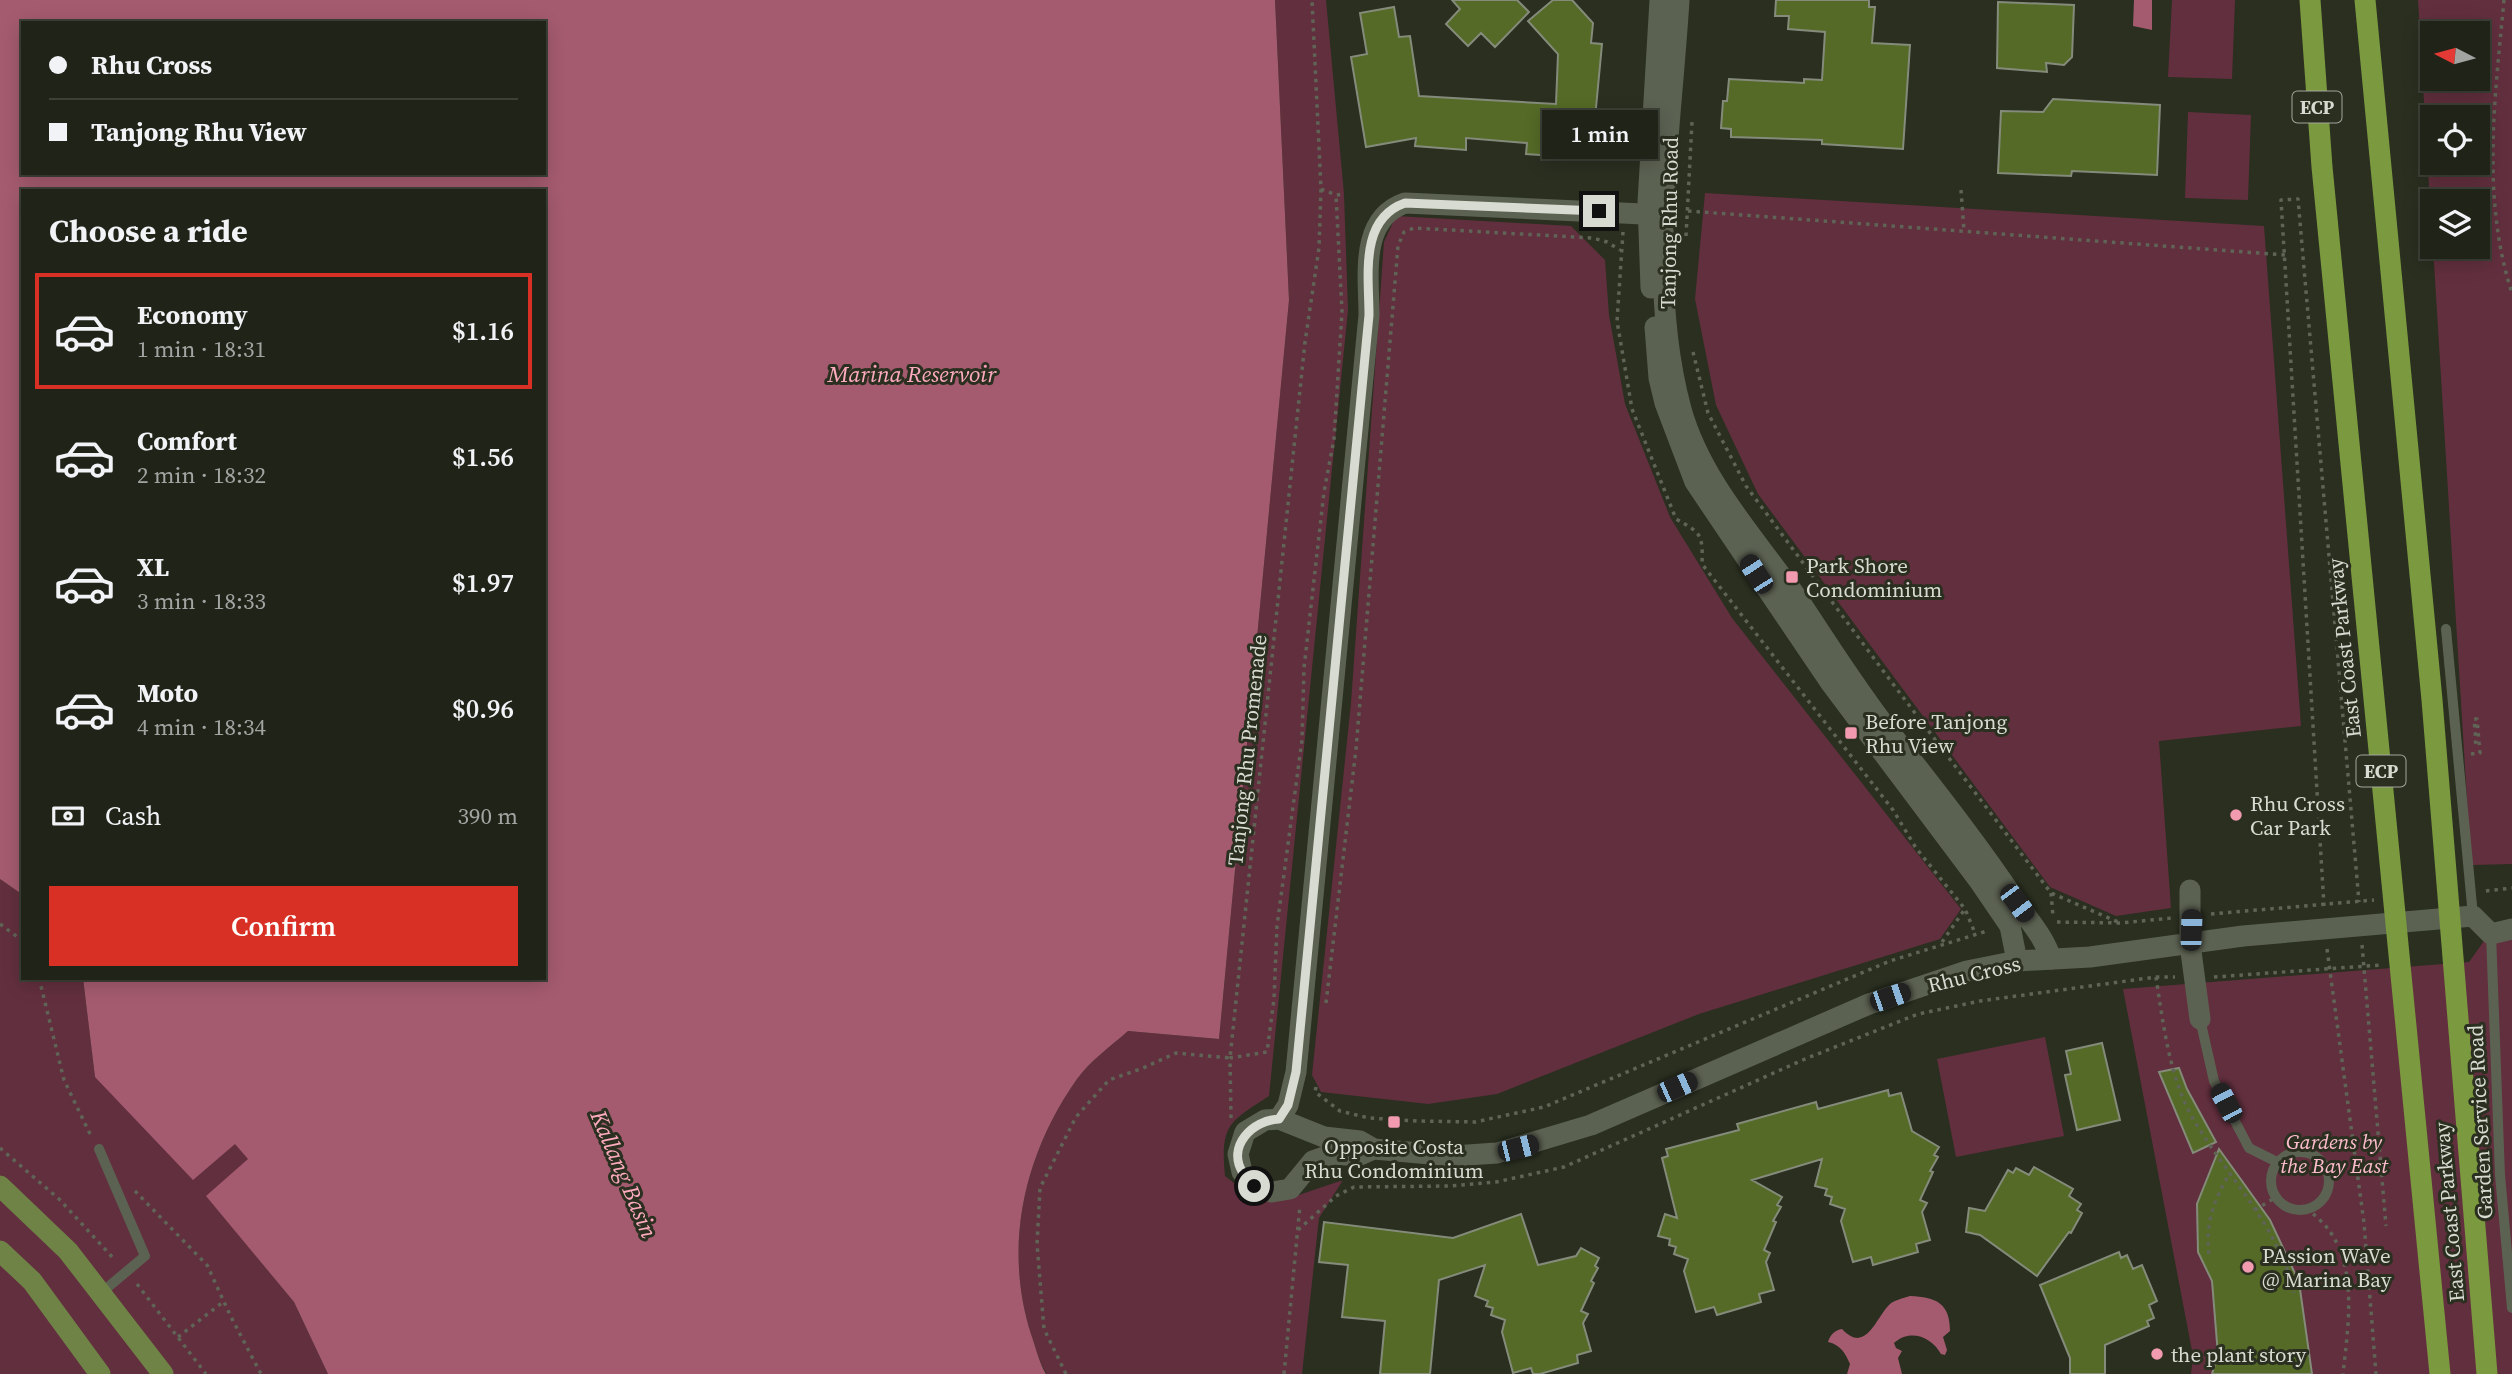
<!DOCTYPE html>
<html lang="en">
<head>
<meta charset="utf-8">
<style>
  body { margin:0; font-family:"Source Serif 4",serif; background:#282b21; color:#f1f3f6; height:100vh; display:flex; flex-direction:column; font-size:26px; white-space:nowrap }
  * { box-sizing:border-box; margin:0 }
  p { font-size:23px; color:#a2a4a2 }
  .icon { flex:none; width:38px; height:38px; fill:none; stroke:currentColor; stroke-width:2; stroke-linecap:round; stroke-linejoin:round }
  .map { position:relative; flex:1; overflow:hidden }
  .side { position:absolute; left:21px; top:189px; width:525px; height:791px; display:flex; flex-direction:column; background:#202318; border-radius:0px; box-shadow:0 4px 18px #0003,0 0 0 2px #3d4037 }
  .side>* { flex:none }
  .top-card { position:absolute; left:21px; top:21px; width:525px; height:154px; border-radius:0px; box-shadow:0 4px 18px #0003,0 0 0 2px #3d4037; display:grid; align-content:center; height:154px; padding:0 28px; background:#202318 }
  .needle { width:46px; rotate:276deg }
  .controls { position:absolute; left:2420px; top:21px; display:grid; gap:14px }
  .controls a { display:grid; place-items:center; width:70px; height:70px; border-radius:0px; background:#202318; box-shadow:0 4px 18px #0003,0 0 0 2px #3d4037; font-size:35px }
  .end { position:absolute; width:32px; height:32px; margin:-16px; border:9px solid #d7dbd1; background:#111; box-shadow:0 0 0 4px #111 }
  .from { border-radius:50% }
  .bubble { position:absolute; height:49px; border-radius:0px; background:#202318; box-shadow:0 4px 18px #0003,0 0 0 2px #3d4037; font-size:23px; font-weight:600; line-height:49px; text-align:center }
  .car { position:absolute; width:21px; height:42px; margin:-21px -10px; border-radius:9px; box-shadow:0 0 5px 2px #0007; background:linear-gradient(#222 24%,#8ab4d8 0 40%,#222 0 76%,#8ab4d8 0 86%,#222 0) }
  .top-card b { display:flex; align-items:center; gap:24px; height:66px; font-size:26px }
  .top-card b+b { border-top:2px solid #3d4037 }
  .top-card i { width:18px; height:18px; background:#f1f3f6 }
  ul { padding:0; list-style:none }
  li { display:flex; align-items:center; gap:21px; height:116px; margin:0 14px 10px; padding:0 14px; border:4px solid transparent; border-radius:0px }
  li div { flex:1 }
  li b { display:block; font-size:26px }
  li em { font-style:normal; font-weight:600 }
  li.on { border-color:#d93025 }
  li>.icon { width:63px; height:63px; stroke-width:1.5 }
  h2 { padding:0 28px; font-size:32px; line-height:84px }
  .pay { display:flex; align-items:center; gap:18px; height:77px; padding:0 28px; font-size:26px }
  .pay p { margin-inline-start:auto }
  .primary-button { display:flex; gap:14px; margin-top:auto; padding:14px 28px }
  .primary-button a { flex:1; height:80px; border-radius:0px; background:#d93025; color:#fff; font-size:28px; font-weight:600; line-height:80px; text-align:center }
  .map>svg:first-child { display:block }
</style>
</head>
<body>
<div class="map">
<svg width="2512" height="1374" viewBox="0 0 2512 1374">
  <rect width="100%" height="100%" fill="#2a2f20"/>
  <path fill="#622f3e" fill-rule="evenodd" d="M1275,0H1326L1344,194L1348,310L1269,1096C1229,1122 1220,1125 1225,1176L1252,1197L1284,1200L1343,1180L1319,1218L1302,1374H1047C1039,1362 1036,1348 1031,1334C1003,1246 1024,1154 1077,1079C1090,1061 1111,1046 1128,1031L1219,1039L1289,300Z
    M2172,0H2235L2232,79L2168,77Z
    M2418,0H2512V864L2471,865L2433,247H2478V201H2432V238ZM2432,33H2478V79H2432ZM2432,117H2478V163H2432Z
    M2188,112L2251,115L2248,200L2185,198Z
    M1705,193L2264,226L2301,726L2159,741L2171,908L2116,916L2050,887L1758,494L1716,405L1695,299Z
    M1396,216L1571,226L1605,260L1609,315L1625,404L1670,517L1732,618L1961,909L1940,939L1699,1014L1497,1094L1428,1104L1321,1092L1312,1075L1351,703L1384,242Z
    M0,879L23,895V978H83L95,1077L236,1144L249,1160L207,1196L294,1302L328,1374H0Z
    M2512,939V1374H2191L2193,1356L2123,989L2469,962L2484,941Z
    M2045,1037L2064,1136L1956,1157L1937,1059Z"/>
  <path fill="#a45b6f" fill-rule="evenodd" d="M0,0H1275L1289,300L1219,1039L1128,1031C1111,1046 1090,1061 1077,1079C1024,1154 1003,1246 1031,1334C1036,1348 1039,1362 1046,1374H328L294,1302L206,1196L248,1159L235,1144L193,1180L95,1077L83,978H544V191H23V895L0,879ZM23,23H544V173H23Z
    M2134,0H2152V30L2133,26Z
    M1910,1296C1936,1297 1950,1303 1950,1331L1943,1337L1947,1350L1945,1355L1941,1354C1932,1337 1910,1328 1894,1343L1896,1348L1902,1351L1898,1358L1902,1374H1847L1850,1364C1845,1353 1841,1345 1828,1342C1830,1335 1835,1330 1842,1329C1866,1355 1876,1317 1890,1304C1895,1300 1904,1298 1910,1296Z"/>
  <path fill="#546a26" stroke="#848b7a" stroke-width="2" d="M1452,0H1517L1529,12L1495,47L1481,33L1468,46L1446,24L1460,9Z
    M1553,0H1572L1593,23L1591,43L1602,44L1594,129L1579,128L1578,147L1555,146L1554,156L1526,154L1527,143L1466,138V150L1415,146L1416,138L1366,147L1351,57L1367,54L1360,13L1394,7L1399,37L1410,36L1419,96L1556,104L1558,54L1528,21Z
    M1776,0H1869V7H1875L1872,43L1910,45L1903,149L1822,144V140L1731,137V129L1721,128L1723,101H1727L1729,79L1804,83V79L1822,80L1825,32L1788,29L1789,16H1775Z
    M1998,2L2074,5L2072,57L2064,65L2046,63L2047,72L1997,68Z
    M2053,99L2160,105L2157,175L2072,171L2071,176L1998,173L2001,111L2043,112Z
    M2102,1043L2120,1120L2077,1130L2065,1075L2071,1074L2066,1051Z
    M2179,1068L2187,1089L2216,1142L2193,1153L2159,1072Z
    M1888,1090L1889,1096L1901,1093L1912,1131L1939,1147L1934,1155L1938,1157L1930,1171L1933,1172L1920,1200L1927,1203L1922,1212L1930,1240L1916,1244L1918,1252L1873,1265L1871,1257L1853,1262L1841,1221L1845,1209L1830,1204L1832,1197L1825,1195L1827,1189L1815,1186L1822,1159L1752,1180L1782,1197L1777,1205L1781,1207L1773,1221L1776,1222L1764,1250L1770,1253L1766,1262L1774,1290L1759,1294L1761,1302L1717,1315L1714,1307L1696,1312L1684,1271L1688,1259L1674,1254L1676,1247L1669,1245L1670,1239L1658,1236L1665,1214L1677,1218L1662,1158L1668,1156L1666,1149L1739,1130L1737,1124L1816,1102L1818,1109Z
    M2219,1149L2270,1220L2299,1282L2312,1374H2212L2218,1355L2212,1281L2198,1252L2197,1204Z
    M2034,1167L2073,1189L2069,1196L2081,1204L2077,1210L2082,1213L2071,1233L2069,1232L2037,1276L1980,1235L1966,1232L1969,1208L1985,1211L2008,1170L2013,1173L2016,1168L2029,1175Z
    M1521,1214L1538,1265L1576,1256L1581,1248L1599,1258L1595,1266L1598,1268L1591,1281L1594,1283L1581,1311L1588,1314L1583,1323L1591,1351L1577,1355L1578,1363L1540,1374H1533L1531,1368L1513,1373L1502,1332L1505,1320L1491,1315L1493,1308L1486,1306L1488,1301L1475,1296L1485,1265L1439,1280L1430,1374H1380L1385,1321L1342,1317L1348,1265L1319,1262L1324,1222L1453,1238Z
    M2119,1252L2121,1258L2127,1255L2133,1269L2142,1265L2157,1301L2149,1305L2154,1318L2147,1321L2149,1326L2105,1345V1374H2070V1358L2040,1285Z"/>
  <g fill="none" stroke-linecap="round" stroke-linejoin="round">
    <path stroke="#5f6456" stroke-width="3.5" stroke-dasharray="3.5 5" stroke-linecap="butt" d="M2504,0C2495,97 2481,198 2512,293
      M1321,189L1336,195L1344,194
      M1961,190L1964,231
      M1688,211L2286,255
      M1623,232L1617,321L1632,409L1676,519C1701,533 1703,534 1702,564L1893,810L1916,848L1965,909L1975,933
      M1686,236L1692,122
      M1693,352L1708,413L1746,486L1887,676L2051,893L2118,922
      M2471,754L2480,753L2477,719H2474L2476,742L2473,743
      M2486,891L2512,888
      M2051,893L2053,916
      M2324,906L2281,200L2298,199L2359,902
      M2211,914L2374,900
      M2057,922L2120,923L2172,918
      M0,924L23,941
      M1942,942L1965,909
      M2362,945L2386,1226
      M2327,949L2364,1223L2376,1374
      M2156,977C2163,1023 2170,1082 2195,1122C2229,1179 2279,1227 2294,1293
      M2214,977L2381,965
      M39,978L64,1080L91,1136
      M1326,1003L1356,749L1398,246L1404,232L1414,228L1593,238L1607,242L1620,250
      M1316,1087L1315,1092L1340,1111L1369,1118L1417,1121L1475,1122L1544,1107L1890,961L1987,931
      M1231,1118L1230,1058L1267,1052L1274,999L1277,926L1302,740L1304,668L1324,492L1334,439L1342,312L1336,195
      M0,1148L59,1199L115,1260
      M135,1191L207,1265L231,1317L261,1374
      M2306,1209C2362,1245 2349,1317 2343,1374
      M2255,1210L2276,1197
      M1298,1230L1336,1196L1354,1187L1450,1186L1496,1182L1564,1167L1805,1059L1918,1014L1980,1001L2156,977H2175
      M2209,1254C2205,1223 2214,1200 2230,1173
      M137,1284L206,1374
      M178,1337L223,1302
      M1066,1374L1044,1329L1037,1244L1040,1188L1076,1117L1109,1080L1143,1068L1176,1053L1230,1058L1305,342L1319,248L1321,189L1312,0
      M1284,1374L1300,1205"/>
    <path stroke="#5c6252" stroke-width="10" d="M2446,629L2473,916
      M2491,934L2500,1175L2512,1308
      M2200,1019L2214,1081L2249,1148L2277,1162
      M99,1149L145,1256L101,1293
      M2271 1181a29 29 0 1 1 58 0a29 29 0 1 1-58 0Z"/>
    <path stroke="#5c6252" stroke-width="21" d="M2190,890V944L2200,1019
      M1279,1119L1288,1105L1296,1072L1369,315C1369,276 1359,219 1405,203L1665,215
      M1374,1149L1358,1156L1333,1154L1313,1161L1290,1189L1272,1192L1254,1186L1242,1172L1238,1154L1245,1132L1265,1120L1279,1119L1324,1137L1360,1141L1374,1149L1453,1156L1497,1153L1591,1125L1869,1004L1967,971L2017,961L2090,957L2243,936L2473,916L2491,934L2512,929"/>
    <path stroke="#5c6252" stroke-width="21" d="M1679,0C1671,132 1646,280 1681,409C1701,482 1758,541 1800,602C1830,647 1858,692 1892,735C1934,789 1977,843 2015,900C2028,920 2044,936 2051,959
      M1651,288L1648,202L1660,0
      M1655,327L1659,378L1665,403L1695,482L1830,682L1980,882L2010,926L2017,961"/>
    <path stroke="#6f8346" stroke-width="21" d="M0,1186L68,1251L163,1374
      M0,1251L32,1281L100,1374"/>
    <path stroke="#7b993e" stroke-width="21" d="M2310,0L2322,167L2440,1374
      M2365,0L2432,700L2487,1374"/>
  </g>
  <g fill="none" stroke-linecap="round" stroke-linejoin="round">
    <path stroke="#d7dbd1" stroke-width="9" d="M1254,1186C1251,1182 1245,1178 1243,1173C1226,1146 1253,1120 1279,1119L1288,1105L1296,1072L1369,315C1369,276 1359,219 1405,203L1599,211"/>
  </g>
  <g fill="#f29ab0" stroke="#2a2f20" stroke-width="2.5">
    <rect x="1785" y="570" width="14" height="14" rx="3.5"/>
    <rect x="1844" y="726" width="14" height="14" rx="3.5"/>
    <circle cx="2236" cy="815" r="7"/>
    <rect x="1387" y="1115" width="14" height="14" rx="3.5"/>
    <circle cx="2248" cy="1267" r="7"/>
    <circle cx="2157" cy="1354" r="7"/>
  </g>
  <g text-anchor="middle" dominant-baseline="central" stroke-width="6" stroke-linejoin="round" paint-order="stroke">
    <g fill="#2a2f20" stroke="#a3a79c" stroke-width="2">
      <rect x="2292.5" y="91.5" width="49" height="31" rx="5"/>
      <rect x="2356.5" y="755.5" width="49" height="31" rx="5"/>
    </g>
    <g font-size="19" font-weight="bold" fill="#d7dbd1">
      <text x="2317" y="107">ECP</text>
      <text x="2381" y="771">ECP</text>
    </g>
    <g font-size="21" fill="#d7dbd1" stroke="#2a2f20">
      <text transform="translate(1669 223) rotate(-89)">Tanjong Rhu Road</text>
      <text transform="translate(2344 648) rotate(-96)">East Coast Parkway</text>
      <text transform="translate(1247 750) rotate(-84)">Tanjong Rhu Promenade</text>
      <text transform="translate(1974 974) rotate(-14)">Rhu Cross</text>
      <text transform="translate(2480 1122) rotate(-93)">Garden Service Road</text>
      <text transform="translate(2449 1212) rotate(-95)">East Coast Parkway</text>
    </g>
    <g font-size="21" fill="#d7dbd1" stroke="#2a2f20" text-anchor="start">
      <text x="1806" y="565">Park Shore<tspan x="1806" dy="24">Condominium</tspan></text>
      <text x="1865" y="721">Before Tanjong<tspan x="1865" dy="24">Rhu View</tspan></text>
      <text x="2250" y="803">Rhu Cross<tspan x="2250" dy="24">Car Park</tspan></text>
      <text x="1394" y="1146" text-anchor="middle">Opposite Costa<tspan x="1394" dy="24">Rhu Condominium</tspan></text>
      <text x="2262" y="1255">PAssion WaVe<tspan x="2262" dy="24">@ Marina Bay</tspan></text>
      <text x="2171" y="1354">the plant story</text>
    </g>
    <g font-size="21" font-style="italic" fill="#febdcd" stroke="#2a2f20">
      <text x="2334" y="1141">Gardens by<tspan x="2334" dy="24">the Bay East</tspan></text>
    </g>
    <g font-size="23" font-style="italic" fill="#feaabf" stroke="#2a2f20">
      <text x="912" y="374">Marina Reservoir</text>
      <text transform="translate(624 1174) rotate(67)">Kallang Basin</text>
    </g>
  </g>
</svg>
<div class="controls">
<a><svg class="needle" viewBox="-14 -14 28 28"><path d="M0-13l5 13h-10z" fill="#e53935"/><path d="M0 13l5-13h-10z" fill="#a2a4a2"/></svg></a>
<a><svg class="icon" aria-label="locate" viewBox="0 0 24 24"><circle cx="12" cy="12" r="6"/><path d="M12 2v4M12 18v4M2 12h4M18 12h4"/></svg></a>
<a><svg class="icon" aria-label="layers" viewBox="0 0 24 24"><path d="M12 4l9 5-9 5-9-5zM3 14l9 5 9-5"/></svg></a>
</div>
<i class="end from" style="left:1254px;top:1186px"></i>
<i class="end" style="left:1599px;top:211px"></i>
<div class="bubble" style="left:1542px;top:110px;width:116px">1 min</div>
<i class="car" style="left:1756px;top:574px;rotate:327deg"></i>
<i class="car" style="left:2017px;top:903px;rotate:143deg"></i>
<i class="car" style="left:2191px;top:930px;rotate:2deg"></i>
<i class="car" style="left:1890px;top:997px;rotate:71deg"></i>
<i class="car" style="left:1677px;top:1087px;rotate:66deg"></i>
<i class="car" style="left:2226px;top:1103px;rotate:332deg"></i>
<i class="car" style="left:1518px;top:1148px;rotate:76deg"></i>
<div class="top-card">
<b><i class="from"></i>Rhu Cross</b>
<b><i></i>Tanjong Rhu View</b>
</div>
<section class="side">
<h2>Choose a ride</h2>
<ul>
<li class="on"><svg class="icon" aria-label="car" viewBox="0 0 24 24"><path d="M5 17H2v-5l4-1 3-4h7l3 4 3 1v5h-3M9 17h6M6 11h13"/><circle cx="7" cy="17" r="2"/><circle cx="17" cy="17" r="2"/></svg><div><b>Economy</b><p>1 min · 18:31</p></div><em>$1.16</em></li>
<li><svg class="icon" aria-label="car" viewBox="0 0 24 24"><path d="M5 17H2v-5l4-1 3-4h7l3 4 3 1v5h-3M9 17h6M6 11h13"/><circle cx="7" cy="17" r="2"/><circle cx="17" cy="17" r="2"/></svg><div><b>Comfort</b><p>2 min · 18:32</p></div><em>$1.56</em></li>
<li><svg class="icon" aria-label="car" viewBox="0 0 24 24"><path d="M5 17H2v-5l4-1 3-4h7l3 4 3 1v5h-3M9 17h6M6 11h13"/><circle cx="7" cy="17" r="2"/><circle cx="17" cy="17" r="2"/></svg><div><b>XL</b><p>3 min · 18:33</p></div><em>$1.97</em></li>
<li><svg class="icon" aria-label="car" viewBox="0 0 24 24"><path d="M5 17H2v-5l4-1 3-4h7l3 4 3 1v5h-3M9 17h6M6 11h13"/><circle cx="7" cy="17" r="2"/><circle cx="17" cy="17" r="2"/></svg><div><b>Moto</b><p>4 min · 18:34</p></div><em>$0.96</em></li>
</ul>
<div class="pay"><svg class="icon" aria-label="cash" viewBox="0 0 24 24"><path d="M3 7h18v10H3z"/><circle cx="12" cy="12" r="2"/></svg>Cash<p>390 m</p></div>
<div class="primary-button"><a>Confirm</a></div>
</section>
</div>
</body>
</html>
